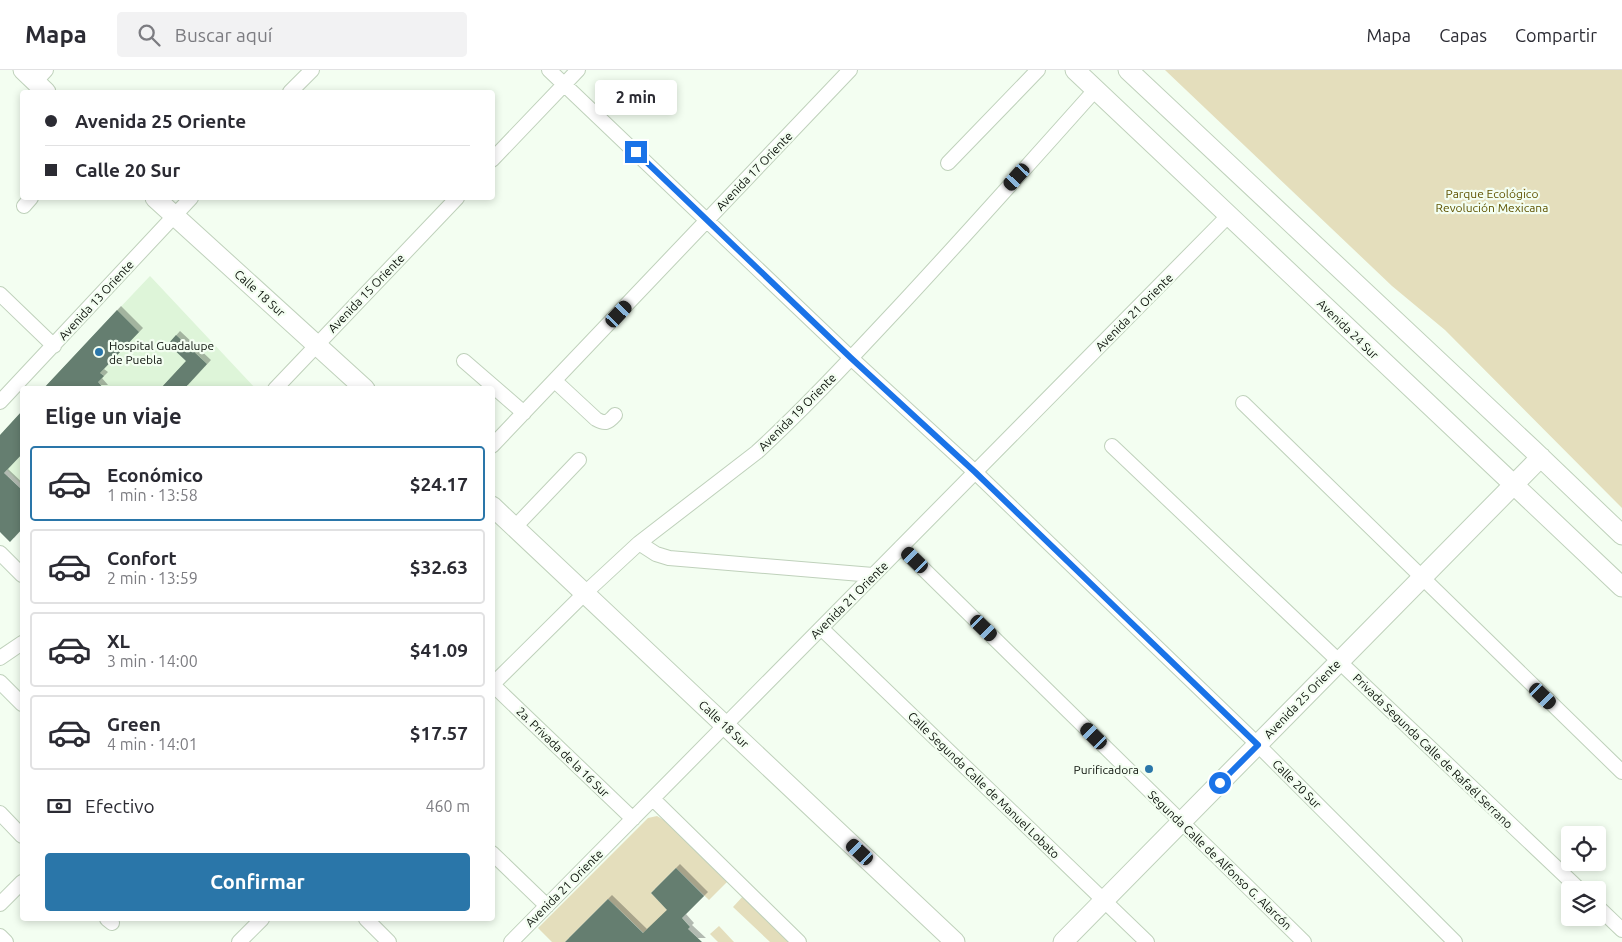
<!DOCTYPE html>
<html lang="es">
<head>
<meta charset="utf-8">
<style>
  body { margin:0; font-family:Ubuntu,sans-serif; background:#f2f2f3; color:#2b2b33; height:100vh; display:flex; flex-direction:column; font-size:19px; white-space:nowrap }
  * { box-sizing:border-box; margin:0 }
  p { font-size:16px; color:#7c7c81 }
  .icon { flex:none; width:28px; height:28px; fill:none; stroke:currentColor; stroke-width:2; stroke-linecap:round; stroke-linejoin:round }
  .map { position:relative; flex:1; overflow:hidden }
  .panel { position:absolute; left:20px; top:316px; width:475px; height:535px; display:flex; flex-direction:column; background:#fff; border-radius:5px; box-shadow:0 2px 8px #0003 }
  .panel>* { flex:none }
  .hud { position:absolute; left:20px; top:20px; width:475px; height:110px; border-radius:5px; box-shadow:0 2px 8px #0003; display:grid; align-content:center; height:110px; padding:0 25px; background:#fff }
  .buttons { position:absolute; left:1561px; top:756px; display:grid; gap:10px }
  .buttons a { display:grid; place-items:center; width:45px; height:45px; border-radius:5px; background:#fff; box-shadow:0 2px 8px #0003; font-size:25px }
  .end { position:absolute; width:22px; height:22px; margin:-11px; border:6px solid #1a73e8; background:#fff; box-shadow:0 0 0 2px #fff }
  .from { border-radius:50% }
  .bubble { position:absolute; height:35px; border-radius:5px; background:#fff; box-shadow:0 2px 8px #0003; font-size:16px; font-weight:700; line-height:35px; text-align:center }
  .car { position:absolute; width:15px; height:30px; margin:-15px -8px; border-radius:6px; box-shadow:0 0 4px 1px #0007; background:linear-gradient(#222 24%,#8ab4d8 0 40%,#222 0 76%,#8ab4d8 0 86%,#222 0) }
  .hud b { display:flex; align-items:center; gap:18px; height:48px; font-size:19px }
  .hud b+b { border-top:1px solid #e1e1e2 }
  .hud i { width:12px; height:12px; background:#2b2b33 }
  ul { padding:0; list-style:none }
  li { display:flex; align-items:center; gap:15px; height:75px; margin:0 10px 8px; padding:0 15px; border:2px solid #e1e1e2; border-radius:5px }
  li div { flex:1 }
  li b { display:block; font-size:19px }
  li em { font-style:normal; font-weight:700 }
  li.selected { border-color:#2a76a9 }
  li>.icon { width:45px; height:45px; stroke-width:1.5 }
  h2 { padding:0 25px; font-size:22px; line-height:60px }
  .pay { display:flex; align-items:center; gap:12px; height:55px; padding:0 25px; font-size:19px }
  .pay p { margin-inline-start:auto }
  .action { display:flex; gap:10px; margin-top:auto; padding:10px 25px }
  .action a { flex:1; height:58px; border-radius:5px; background:#2a76a9; color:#fff; font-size:20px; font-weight:700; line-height:58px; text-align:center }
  header { display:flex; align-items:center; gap:30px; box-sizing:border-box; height:70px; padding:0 25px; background:#fff; border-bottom:1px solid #e1e1e2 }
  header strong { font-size:24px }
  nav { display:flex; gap:28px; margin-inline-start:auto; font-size:18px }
  .search { width:350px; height:45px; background:#f2f2f3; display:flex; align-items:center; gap:12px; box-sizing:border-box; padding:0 18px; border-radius:5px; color:#7c7c81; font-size:19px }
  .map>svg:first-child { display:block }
</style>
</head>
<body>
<header>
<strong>Mapa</strong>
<div class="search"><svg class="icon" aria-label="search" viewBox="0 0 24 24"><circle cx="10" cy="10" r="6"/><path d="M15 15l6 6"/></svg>Buscar aquí</div>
<nav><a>Mapa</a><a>Capas</a><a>Compartir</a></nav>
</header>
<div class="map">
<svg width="1622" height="872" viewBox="0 0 1622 872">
  <defs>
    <filter id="shadow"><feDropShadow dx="4" dy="-4" stdDeviation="0" flood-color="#0004"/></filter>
  </defs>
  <rect width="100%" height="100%" fill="#f3fef1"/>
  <path fill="#def5d9" d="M150,206L256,319H43Z
    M22,341V415L0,393V365Z"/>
  <path fill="#e4debc" d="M1165,0H1622V438L1445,260L1392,216Z
    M657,746L674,756L728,811L709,830L676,798L651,823L673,846L650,869L608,829L565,872H552L538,858L648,748Z
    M744,825L792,872H770L733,837Z
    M719,856L734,872H718L710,864Z"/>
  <path fill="#657e70" filter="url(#shadow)" d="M117,240L139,262L100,303L104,306L98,312L104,319H43Z
    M176,265L207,294L184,319H160L186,291L168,274Z
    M22,341V384L4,403L22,420V459L10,472L0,462V365Z
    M676,798L704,826L682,848L690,857L688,859L702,872H565L608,829L643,863L667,840L651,823Z"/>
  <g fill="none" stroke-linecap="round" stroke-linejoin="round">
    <g stroke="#bfd1bb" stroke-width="16">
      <path id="street" d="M549,0L851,288L975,402L1252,669L1455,872
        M35,12L46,0
        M290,22L312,0
        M492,90L578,0
        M948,93L1038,0
        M24,136L31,128
        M0,224L54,276
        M464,291L524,343
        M555,311L596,349C605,354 608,353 615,345
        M275,319L457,128
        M0,332L191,128
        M1243,333L1622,702
        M492,376L850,0
        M1112,376L1580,820
        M515,457L579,390
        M639,473L656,484L669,488L873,505
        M901,477L1304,872
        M0,483L22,505
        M821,558L1147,872
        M0,588L22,573
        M0,612L22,634
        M492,614L633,749
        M492,615L585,523L639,473L757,382C806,337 852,287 898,238C965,166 1030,93 1096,19
        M653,729L799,872
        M0,743L22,766
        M492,783L547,836
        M0,834L22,812
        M1598,837L1622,860
        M107,849L112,853
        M366,849L389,872
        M0,866L6,872
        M239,872L262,849
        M511,872L1229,145"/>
    </g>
    <g stroke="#bfd1bb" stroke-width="21">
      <path id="secondary" d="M23,0L46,22
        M1075,0L1622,517
        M1128,0L1531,378L1622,465
        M155,128L365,319
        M492,436L955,872
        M1063,872L1541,387"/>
    </g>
    <use href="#street" stroke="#fff" stroke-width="14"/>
    <use href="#secondary" stroke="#fff" stroke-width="19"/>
  </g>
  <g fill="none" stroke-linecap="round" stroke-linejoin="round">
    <path stroke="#1a73e8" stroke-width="6" d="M636,82L851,288L975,402L1258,675L1220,713"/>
  </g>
  <g fill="#2a76a9" stroke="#f3fef1" stroke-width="2">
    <circle cx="99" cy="282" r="5"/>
    <circle cx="1149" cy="699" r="5"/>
  </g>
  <g text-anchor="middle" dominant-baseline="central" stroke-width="4.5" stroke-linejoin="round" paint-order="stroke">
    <g font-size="12" fill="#0c120b" stroke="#f3fef1">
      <text transform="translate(754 101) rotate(-46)">Avenida 17 Oriente</text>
      <text transform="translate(260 223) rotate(42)">Calle 18 Sur</text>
      <text transform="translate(366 223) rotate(-46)">Avenida 15 Oriente</text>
      <text transform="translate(96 230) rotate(-47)">Avenida 13 Oriente</text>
      <text transform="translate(1134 242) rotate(-45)">Avenida 21 Oriente</text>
      <text transform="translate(1348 259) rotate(44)">Avenida 24 Sur</text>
      <text transform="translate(797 342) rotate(-45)">Avenida 19 Oriente</text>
      <text transform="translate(849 530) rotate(-45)">Avenida 21 Oriente</text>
      <text transform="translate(1302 629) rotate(-46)">Avenida 25 Oriente</text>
      <text transform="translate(724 654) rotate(43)">Calle 18 Sur</text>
      <text transform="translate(1433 681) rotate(44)">Privada Segunda Calle de Rafaél Serrano</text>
      <text transform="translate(563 682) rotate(44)">2a. Privada de la 16 Sur</text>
      <text transform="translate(1297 714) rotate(45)">Calle 20 Sur</text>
      <text transform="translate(984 715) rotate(44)">Calle Segunda Calle de Manuel Lobato</text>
      <text transform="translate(1220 790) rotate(44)">Segunda Calle de Alfonso G. Alarcón</text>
      <text transform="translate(564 818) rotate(-45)">Avenida 21 Oriente</text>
    </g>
    <g font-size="12" fill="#5f5300" stroke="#f3fef1">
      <text x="1492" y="123">Parque Ecológico<tspan x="1492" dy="14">Revolución Mexicana</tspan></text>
    </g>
    <g font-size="12" fill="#0c120b" stroke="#f3fef1" text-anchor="start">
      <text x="109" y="275">Hospital Guadalupe<tspan x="109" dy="14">de Puebla</tspan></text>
      <text x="1139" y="699" text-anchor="end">Purificadora</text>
    </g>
  </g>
</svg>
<div class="buttons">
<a><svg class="icon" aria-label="locate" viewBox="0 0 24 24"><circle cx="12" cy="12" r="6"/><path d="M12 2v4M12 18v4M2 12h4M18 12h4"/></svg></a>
<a><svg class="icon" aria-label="layers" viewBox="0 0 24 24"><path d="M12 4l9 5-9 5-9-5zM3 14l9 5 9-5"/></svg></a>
</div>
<i class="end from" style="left:1220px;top:713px"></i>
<i class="end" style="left:636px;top:82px"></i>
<div class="bubble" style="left:595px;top:10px;width:82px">2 min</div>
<i class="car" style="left:1017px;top:107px;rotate:222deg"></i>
<i class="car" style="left:619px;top:244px;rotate:43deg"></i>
<i class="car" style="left:915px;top:490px;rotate:314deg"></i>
<i class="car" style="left:984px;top:558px;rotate:134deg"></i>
<i class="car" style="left:1543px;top:626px;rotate:134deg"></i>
<i class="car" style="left:1094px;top:666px;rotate:315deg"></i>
<i class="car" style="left:860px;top:782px;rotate:313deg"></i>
<div class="hud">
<b><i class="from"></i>Avenida 25 Oriente</b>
<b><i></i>Calle 20 Sur</b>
</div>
<section class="panel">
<h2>Elige un viaje</h2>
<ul>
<li class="selected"><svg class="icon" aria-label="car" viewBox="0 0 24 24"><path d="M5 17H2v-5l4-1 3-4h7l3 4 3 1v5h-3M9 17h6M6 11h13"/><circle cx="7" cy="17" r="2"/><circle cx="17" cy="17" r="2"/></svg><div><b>Económico</b><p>1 min · 13:58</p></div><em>$24.17</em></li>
<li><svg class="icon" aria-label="car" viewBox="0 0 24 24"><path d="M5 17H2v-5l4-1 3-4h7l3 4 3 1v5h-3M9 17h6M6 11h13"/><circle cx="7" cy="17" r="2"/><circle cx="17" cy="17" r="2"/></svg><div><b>Confort</b><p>2 min · 13:59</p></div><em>$32.63</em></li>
<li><svg class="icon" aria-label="car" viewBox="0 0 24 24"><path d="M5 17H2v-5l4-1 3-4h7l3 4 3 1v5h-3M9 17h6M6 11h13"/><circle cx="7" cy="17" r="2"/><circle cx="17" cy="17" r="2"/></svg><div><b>XL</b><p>3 min · 14:00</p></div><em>$41.09</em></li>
<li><svg class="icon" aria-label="car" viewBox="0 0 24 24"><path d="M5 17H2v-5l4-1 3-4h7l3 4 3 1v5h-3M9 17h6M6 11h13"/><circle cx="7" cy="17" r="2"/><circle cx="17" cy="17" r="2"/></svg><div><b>Green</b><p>4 min · 14:01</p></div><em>$17.57</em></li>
</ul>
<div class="pay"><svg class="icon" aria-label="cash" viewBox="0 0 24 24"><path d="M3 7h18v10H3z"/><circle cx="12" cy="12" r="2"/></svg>Efectivo<p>460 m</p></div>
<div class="action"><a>Confirmar</a></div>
</section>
</div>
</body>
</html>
